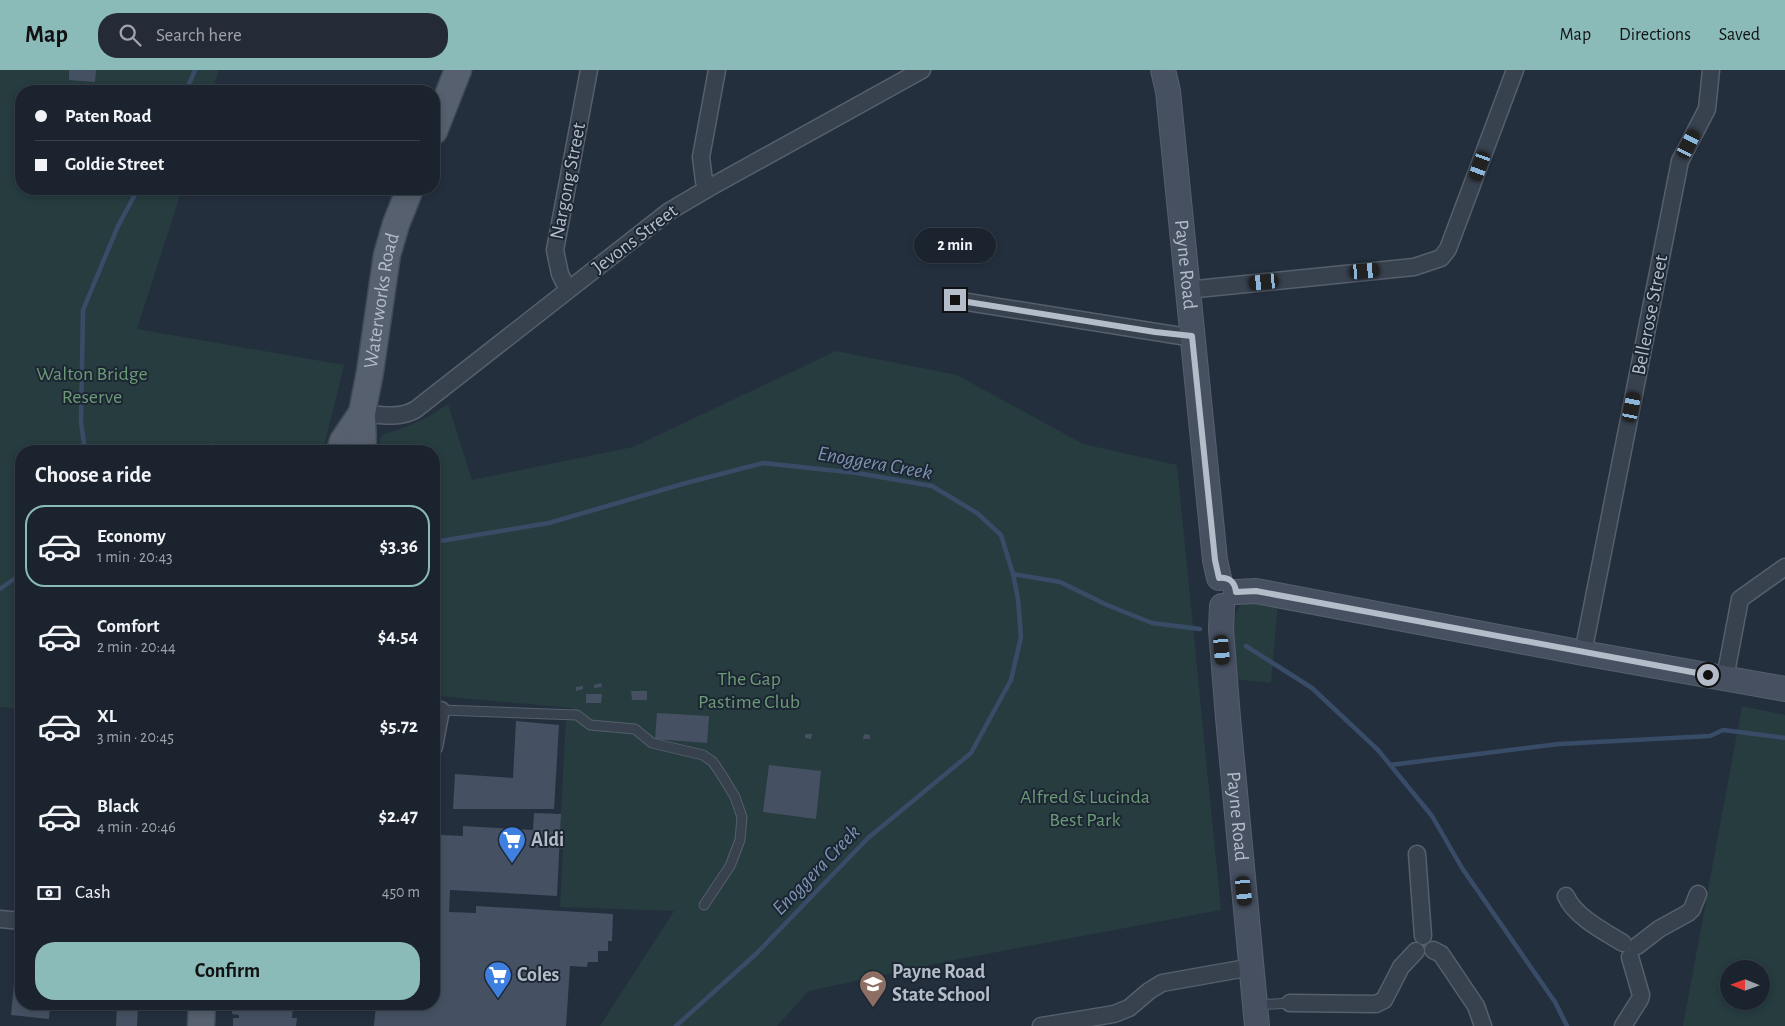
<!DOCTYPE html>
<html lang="en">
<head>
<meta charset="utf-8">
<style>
  body { margin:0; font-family:"Alegreya Sans",sans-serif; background:#242b36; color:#f1f3f6; height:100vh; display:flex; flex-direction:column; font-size:19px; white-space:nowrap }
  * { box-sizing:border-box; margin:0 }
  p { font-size:16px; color:#a0a4aa }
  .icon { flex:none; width:28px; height:28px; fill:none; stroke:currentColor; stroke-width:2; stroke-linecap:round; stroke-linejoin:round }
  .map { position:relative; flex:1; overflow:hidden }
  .panel { position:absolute; left:15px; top:375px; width:425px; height:565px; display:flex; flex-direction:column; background:#1b232e; border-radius:20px; box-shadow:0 2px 8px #0003,0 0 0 1px #39404a }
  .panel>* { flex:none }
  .banner { position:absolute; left:15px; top:15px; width:425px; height:110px; border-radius:20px; box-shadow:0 2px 8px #0003,0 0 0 1px #39404a; display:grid; align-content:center; height:110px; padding:0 20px; background:#1b232e }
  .needle { width:32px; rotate:271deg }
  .fabs { position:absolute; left:1720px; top:890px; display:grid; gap:10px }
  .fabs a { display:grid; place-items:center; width:50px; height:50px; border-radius:50%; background:#1b232e; box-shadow:0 2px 8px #0003,0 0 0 1px #39404a; font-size:25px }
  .end { position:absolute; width:22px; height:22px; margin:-11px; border:6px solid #b4bcc9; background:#111; box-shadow:0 0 0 2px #111 }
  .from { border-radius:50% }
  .bubble { position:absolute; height:35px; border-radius:18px; background:#1b232e; box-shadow:0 2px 8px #0003,0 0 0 1px #39404a; font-size:16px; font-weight:600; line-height:35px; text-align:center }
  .car { position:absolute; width:15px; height:30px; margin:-15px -8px; border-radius:6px; box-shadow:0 0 4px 1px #0007; background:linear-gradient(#222 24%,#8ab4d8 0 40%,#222 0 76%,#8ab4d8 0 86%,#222 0) }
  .banner b { display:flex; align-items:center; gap:18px; height:48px; font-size:19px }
  .banner b+b { border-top:1px solid #39404a }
  .banner i { width:12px; height:12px; background:#f1f3f6 }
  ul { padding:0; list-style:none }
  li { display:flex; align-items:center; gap:15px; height:82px; margin:0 10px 8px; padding:0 10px; border:2px solid transparent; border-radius:20px }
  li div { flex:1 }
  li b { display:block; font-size:19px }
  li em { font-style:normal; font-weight:600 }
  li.active { border-color:#8bbbb9 }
  li>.icon { width:45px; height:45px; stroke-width:1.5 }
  h2 { padding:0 20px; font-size:22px; line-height:60px }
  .pay { display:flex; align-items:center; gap:12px; height:55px; padding:0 20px; font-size:19px }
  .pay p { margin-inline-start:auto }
  .primary-button { display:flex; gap:10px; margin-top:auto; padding:10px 20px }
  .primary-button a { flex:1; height:58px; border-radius:20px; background:#8bbbb9; color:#111; font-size:20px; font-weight:600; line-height:58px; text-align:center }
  header { display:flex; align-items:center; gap:30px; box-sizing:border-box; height:70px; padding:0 25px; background:#8bbbb9; color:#111 }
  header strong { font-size:24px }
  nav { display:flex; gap:28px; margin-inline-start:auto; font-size:18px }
  .search { width:350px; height:45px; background:#242b36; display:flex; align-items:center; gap:12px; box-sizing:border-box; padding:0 18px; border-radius:20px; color:#a0a4aa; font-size:19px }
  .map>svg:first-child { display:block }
</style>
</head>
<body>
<header>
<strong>Map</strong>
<div class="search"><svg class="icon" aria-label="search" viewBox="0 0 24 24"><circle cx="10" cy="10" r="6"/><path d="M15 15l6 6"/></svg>Search here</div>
<nav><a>Map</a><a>Directions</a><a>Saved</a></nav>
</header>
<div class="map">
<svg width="1785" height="956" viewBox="0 0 1785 956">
  <rect width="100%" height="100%" fill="#242f3e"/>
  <path fill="#263c3f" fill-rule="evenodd" d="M0,0H219L212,21H21V119H182L137,259L344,295L323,381H21V639L0,637Z
    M836,281L957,305L1083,374L1177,395L1221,840L944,892L809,921L777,956H600L674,841L560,837L563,779H559L566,649L572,638L439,626L434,633V381H379L380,369L384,364L406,357L428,347L448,334L472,410L633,377Z
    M1245,527L1278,533L1271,613L1233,609L1234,547Z
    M1742,636L1785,645V956H1683ZM1729,899H1761V931H1729Z"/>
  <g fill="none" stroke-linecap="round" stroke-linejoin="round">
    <path stroke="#394c67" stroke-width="4.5" d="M186,21L195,0
      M85,381L81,352L83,240L118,156L138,119
      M434,472L549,453L686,413L763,393L857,403L932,416L977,443L1001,465L1013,504L1018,529L1021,567L1011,610L971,683L868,768L757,883L676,956
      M1013,504L1060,512L1107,535L1152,553L1200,559
      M0,519L21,504
      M1246,576L1312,618L1378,680L1432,746L1462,798L1555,932L1567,956
      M1390,695L1559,674L1710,666L1723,660L1785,668"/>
  </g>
  <path fill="#455162" d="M69,0H96L95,12L69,10Z
    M213,373L216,379L210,381L207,377Z
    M601,613L602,617L594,618V615Z
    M583,616V619L576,621V617Z
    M631,621H647V630H632Z
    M586,624H602L601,633H586Z
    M657,643L709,646L707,673L655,669Z
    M516,651L559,655L554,739H453L455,704L513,708Z
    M805,664H812L811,669L805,668Z
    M864,664L870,665V669H863Z
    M769,695L821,701L816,749L763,742Z
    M534,743L561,744L557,826L450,820L449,842L476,843V836L613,844L612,871H608V881H598V892H588L587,897L570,896L566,956H374L376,934H434V772L441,765L463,766V756L533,760Z
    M16,887L21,888V909L14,908Z
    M14,914L21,915V934H48L47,938H50L49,949L11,945Z
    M232,934H293L292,948H297L296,956H233V948H239V945L232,944Z
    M117,935L138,937L137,956H116Z"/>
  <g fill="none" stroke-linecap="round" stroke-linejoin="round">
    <g stroke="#565f6c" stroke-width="11">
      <path id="lane" d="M441,640L577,645L590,655L635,659L652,673L703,685L713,692L723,707L735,727L742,747L740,770L730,796L704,835
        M1255,935L1290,933"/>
    </g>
    <g stroke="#565f6c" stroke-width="19">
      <path id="street" d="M707,119L704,111L701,87L717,0
        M568,220L560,204L555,180L589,0
        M1187,220L1414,197L1441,188L1448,179L1515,0
        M955,230L1181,266H1192
        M362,343C381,345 398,349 415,340L668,142L707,119L922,0
        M1583,583L1680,91L1707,39L1711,0
        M1725,608L1740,529L1785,497
        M434,677L441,640
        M1417,784L1423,866
        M1566,826C1574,846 1605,862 1623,873
        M0,849L21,851
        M1637,876L1659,859L1688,843L1692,839L1698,824
        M1433,880L1441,884L1476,936L1483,956
        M1290,933L1376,934L1384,930L1401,897L1416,881
        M1041,956L1114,944L1129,938L1149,921L1162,913L1252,897
        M1623,956L1640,929L1641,925L1630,887"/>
    </g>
    <g stroke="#565f6c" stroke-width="26">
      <g id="secondary">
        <path id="s1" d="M1163,0L1168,21L1215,490L1219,508"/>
        <path d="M1236,522L1256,521L1583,583L1785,619"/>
        <path id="s2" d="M1222,536L1221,559L1228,648L1257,956"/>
      </g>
    </g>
    <g stroke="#414a57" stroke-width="29">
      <g id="primary">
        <path d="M434,61L458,0"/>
        <path d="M340,381L343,371L362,343"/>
        <path id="s3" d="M363,381L362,343L370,302L387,185L396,154L410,119"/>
        <path d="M201,956L202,934"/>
      </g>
    </g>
    <use href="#lane" stroke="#38414e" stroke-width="9"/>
    <use href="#street" stroke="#38414e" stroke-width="16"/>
    <use href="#secondary" stroke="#465061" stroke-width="24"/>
    <use href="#primary" stroke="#56606e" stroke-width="26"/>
  </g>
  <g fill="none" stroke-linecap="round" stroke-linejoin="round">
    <path stroke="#b4bcc9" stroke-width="6" d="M955,230L1155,262L1192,266L1215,490L1219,508C1229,507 1235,512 1236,522L1256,521L1708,605"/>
  </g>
  <defs>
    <g id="supermarket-pin" transform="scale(1.4375)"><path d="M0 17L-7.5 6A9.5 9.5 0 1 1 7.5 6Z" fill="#3f7fe0" stroke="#1d2633"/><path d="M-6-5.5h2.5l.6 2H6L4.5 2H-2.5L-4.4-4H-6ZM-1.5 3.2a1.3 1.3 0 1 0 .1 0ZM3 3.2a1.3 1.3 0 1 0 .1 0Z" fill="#fff"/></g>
    <g id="school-pin" transform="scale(1.4375)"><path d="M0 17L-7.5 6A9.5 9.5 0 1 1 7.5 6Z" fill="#8d6e63" stroke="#1d2633"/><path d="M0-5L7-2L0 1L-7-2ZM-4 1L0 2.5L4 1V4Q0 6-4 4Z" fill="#fff"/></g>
  </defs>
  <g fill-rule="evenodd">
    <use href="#supermarket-pin" x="512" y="770"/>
    <use href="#supermarket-pin" x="498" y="905"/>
    <use href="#school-pin" x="873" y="914"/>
  </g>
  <g text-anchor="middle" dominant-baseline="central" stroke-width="4" stroke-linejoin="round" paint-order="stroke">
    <g font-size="20" fill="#b4bcc9" stroke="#1d2633">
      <text transform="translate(568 111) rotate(-79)">Nargong Street</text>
      <text transform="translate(635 169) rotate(-37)">Jevons Street</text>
      <text stroke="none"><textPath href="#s1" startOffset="196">Payne Road</textPath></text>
      <text stroke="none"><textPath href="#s3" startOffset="152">Waterworks Road</textPath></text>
      <text transform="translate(1650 245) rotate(-79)">Bellerose Street</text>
      <text stroke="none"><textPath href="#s2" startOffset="211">Payne Road</textPath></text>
    </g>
    <g font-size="20" fill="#6b9a76" stroke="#1d2633">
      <text x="92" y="304">Walton Bridge<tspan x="92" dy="23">Reserve</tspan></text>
      <text x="749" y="609">The Gap<tspan x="749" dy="23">Pastime Club</tspan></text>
      <text x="1085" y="727">Alfred &amp; Lucinda<tspan x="1085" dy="23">Best Park</tspan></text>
    </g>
    <g font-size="20" font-weight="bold" fill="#b4bcc9" stroke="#1d2633" text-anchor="start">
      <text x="531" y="770">Aldi</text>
      <text x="892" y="902">Payne Road<tspan x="892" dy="23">State School</tspan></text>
      <text x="517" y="905">Coles</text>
    </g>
    <g font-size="21" font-style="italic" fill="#7c92b1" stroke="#1d2633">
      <text transform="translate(875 393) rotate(10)">Enoggera Creek</text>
      <text transform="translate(816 800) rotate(-46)">Enoggera Creek</text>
    </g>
  </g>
</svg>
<div class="fabs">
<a><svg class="needle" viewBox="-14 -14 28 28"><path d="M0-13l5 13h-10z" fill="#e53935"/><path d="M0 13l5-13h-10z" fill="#a0a4aa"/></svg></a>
</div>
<i class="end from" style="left:1708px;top:605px"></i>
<i class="end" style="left:955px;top:230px"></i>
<div class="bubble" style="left:914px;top:158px;width:82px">2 min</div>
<i class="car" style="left:1689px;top:74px;rotate:27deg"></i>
<i class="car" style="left:1480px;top:96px;rotate:200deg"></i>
<i class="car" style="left:1365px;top:201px;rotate:85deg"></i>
<i class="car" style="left:1264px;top:212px;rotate:264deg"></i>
<i class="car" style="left:1632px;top:337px;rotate:11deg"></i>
<i class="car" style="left:1222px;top:580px;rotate:175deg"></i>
<i class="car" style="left:1244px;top:821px;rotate:174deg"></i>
<div class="banner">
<b><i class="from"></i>Paten Road</b>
<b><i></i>Goldie Street</b>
</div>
<section class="panel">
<h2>Choose a ride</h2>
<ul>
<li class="active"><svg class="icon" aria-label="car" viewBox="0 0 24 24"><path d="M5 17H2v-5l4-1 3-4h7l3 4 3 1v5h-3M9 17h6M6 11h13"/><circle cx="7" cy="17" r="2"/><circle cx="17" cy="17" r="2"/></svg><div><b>Economy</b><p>1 min · 20:43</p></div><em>$3.36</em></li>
<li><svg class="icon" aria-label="car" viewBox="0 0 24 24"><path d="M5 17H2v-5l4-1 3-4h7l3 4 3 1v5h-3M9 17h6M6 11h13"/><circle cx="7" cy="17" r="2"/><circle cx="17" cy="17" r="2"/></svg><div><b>Comfort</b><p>2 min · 20:44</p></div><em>$4.54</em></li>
<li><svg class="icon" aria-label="car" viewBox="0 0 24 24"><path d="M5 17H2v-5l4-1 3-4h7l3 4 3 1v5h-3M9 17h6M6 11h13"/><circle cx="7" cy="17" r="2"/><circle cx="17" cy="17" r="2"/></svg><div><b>XL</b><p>3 min · 20:45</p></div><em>$5.72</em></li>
<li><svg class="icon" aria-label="car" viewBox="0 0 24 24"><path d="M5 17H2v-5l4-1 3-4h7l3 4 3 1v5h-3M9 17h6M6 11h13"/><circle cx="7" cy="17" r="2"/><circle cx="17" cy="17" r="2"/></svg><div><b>Black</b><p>4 min · 20:46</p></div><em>$2.47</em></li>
</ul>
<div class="pay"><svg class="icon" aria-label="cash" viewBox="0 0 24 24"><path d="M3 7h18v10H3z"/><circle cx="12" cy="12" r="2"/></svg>Cash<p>450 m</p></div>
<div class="primary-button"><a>Confirm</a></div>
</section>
</div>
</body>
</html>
